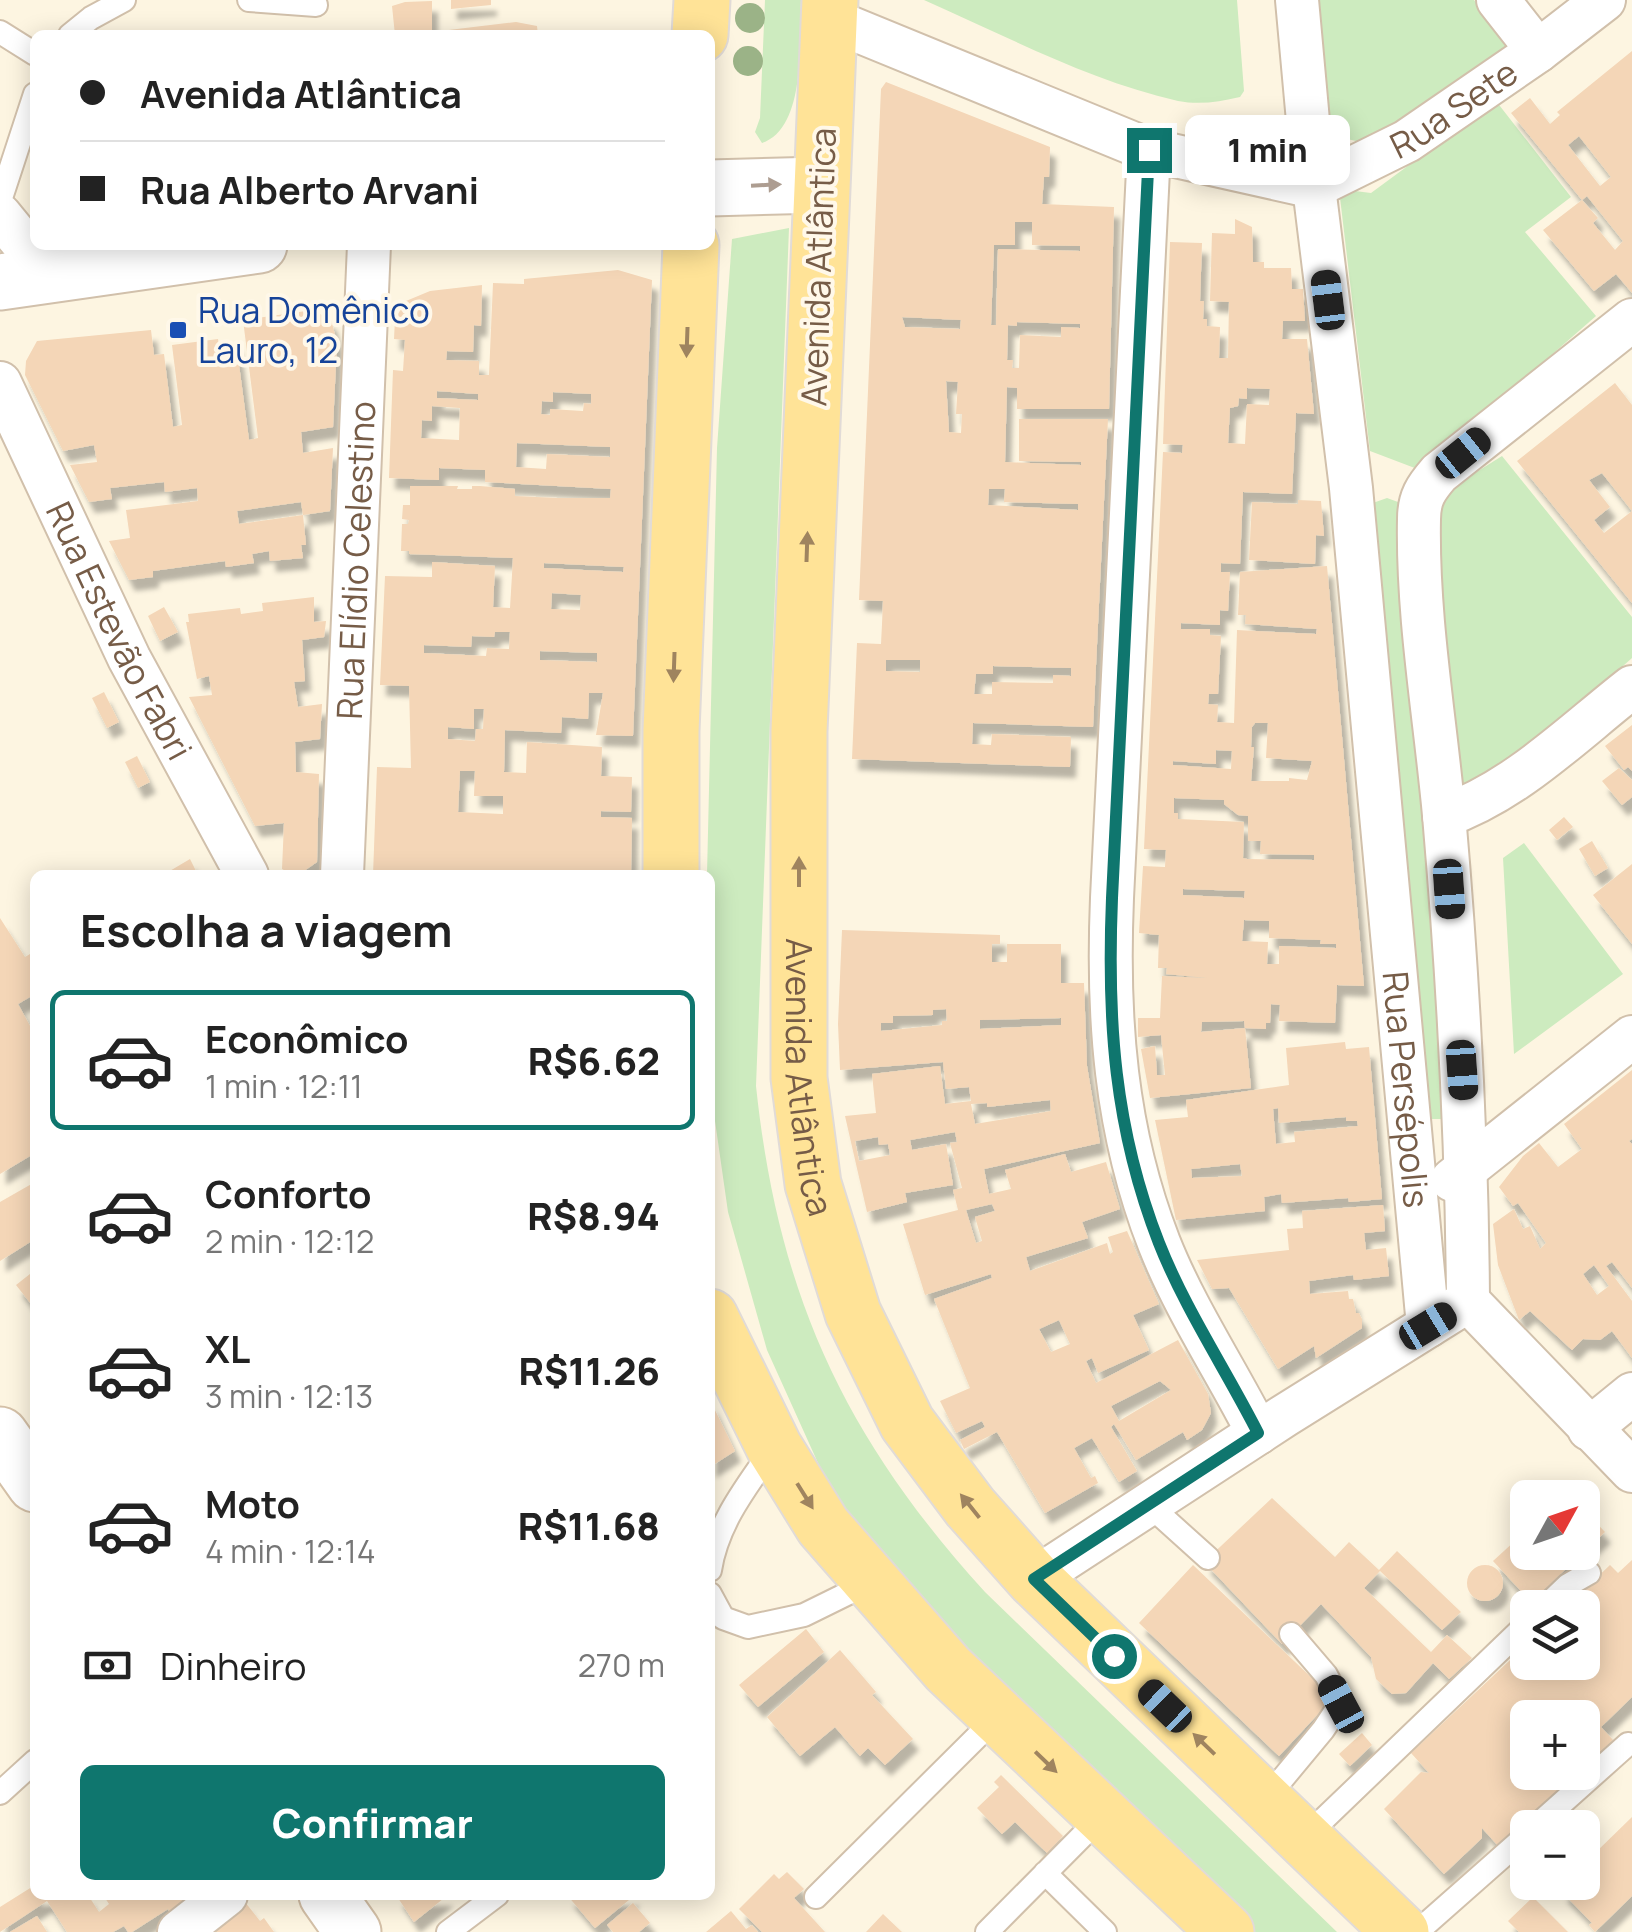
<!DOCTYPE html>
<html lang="pt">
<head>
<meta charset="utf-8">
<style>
  body { margin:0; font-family:Manrope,sans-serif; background:#f2f2f2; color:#222; height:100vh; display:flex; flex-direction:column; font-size:38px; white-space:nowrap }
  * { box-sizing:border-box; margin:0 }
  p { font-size:32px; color:#767676 }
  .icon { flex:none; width:55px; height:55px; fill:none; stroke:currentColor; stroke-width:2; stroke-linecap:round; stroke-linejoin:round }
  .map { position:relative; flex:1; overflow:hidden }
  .drawer { position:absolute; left:30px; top:870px; width:685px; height:1030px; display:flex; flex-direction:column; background:#fff; border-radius:15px; box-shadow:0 5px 25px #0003 }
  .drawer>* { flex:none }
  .top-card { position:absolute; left:30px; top:30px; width:685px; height:220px; border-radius:15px; box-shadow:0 5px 25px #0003; display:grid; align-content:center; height:220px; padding:0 50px; background:#fff }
  .needle { width:65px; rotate:50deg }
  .controls { position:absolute; left:1510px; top:1480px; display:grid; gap:20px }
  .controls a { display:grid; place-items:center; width:90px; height:90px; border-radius:15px; background:#fff; box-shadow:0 5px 25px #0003; font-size:50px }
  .end { position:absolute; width:45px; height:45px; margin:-22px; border:12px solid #0f766e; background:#fff; box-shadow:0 0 0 5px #fff }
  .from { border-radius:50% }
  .bubble { position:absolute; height:70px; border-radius:15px; background:#fff; box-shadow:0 5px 25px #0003; font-size:32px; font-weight:800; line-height:70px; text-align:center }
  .car { position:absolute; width:30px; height:60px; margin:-30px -15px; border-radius:12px; box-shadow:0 0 8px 2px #0007; background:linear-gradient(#222 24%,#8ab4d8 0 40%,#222 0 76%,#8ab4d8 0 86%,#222 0) }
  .top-card b { display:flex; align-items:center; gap:35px; height:95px; font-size:38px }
  .top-card b+b { border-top:2px solid #e0e0e0 }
  .top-card i { width:25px; height:25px; background:#222 }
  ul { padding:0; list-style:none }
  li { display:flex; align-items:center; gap:30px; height:140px; margin:0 20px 15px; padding:0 30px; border:5px solid transparent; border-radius:15px }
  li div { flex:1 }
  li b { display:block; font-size:38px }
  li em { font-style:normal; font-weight:800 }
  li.selected { border-color:#0f766e }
  li>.icon { width:90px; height:90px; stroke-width:1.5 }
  h2 { padding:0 50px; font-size:45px; line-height:120px }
  .pay { display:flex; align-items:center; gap:25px; height:110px; padding:0 50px; font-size:38px }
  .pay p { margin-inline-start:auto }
  .button { display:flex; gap:20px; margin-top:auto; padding:20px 50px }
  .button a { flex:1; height:115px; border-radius:15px; background:#0f766e; color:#fff; font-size:40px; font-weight:800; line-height:115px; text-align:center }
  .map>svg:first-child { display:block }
</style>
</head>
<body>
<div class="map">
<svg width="1632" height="1932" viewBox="0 0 1632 1932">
  <defs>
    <filter id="shadow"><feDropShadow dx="6" dy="11" stdDeviation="2.5" flood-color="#0004"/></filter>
  </defs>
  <rect width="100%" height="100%" fill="#fdf5e1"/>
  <path fill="#cdebbf" d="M765,0H801C799,39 807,128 762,143L755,132L760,118Z
    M924,0H1237L1244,91L1240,97C1219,102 1199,105 1178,101C1090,81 1006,36 924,0Z
    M1319,0H1474L1512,48L1374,145L1329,135Z
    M1496,101L1571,197L1525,232L1596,316L1420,470L1370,451L1339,189L1371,193Z
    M789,228L756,1086C778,1294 844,1437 985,1592L1337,1932H1255L937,1628L853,1521L818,1463L767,1350L728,1212L710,1086V875H707L717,448L732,239Z
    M1502,456L1632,617V658L1506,770L1453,799L1430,495L1464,480Z
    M1387,498L1398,502L1406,511L1454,1105L1443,1119H1426L1370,504Z
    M1524,843L1623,974L1514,1054L1503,858Z"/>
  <path fill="#f4d6b7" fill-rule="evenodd" filter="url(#shadow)" d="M451,0H491V5L451,9Z
    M432,1V32L516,22L537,26L538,35H395L392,6L405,2Z
    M1632,51V293L1616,274L1594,291L1543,230L1582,200L1598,218L1593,223L1615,250L1623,241L1587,196L1582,200L1511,113L1530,98L1550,124L1560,115L1557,112ZM1579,136L1611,177L1600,186L1568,145Z
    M886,82L1050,147L1049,177H1044L1042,204L1114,207L1109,409H1017V388L1007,387L1005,462L1081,465V462L1019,461V419H1108L1093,727L973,723L972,744L991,745L992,734L1071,737L1070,767L852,759L857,643L881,644L882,624L883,601L859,600L881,89ZM1015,222H1032V245L1080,246V251L998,249L996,325H991L994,245H1015ZM902,317L961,320L960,329L905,327ZM1017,322L1080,324V328L1061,327V337L1020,335L1019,368H1012L1013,360H1007L1008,325L1017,326ZM946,381L958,382L956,414H962L961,433L949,432ZM989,489H1005L1004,502L1078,504V510L988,505ZM886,660H920V672L886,671ZM993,666L1071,668V676L1053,675V683L992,682V694H974L976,674H993Z
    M1235,219L1252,227L1253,262H1264V268H1291L1292,289H1303L1305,321H1283L1282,339H1307L1314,414L1296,413L1292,494L1243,492L1240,564L1221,563V572H1230L1228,611L1220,610V625L1181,623V629H1210V635L1221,636L1218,694H1209L1208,704L1218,705L1217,722L1234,723L1237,630L1316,634L1317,629L1245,624L1246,615H1238L1240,572L1327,566L1364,986L1337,985L1335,1023L1279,1021L1280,1005L1271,1004L1270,1023H1266V1029L1245,1028L1244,1021L1202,1022L1201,1032L1245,1028L1251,1088L1150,1098L1141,1049L1155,1046L1157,1075H1165L1161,1035L1138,1037V1018H1160L1162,976L1207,978L1166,974L1167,968H1158L1159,935L1139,933L1143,866L1165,867L1166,850L1144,849L1163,452L1182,453L1183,445L1163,444L1170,242L1202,243L1200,301H1204L1203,319H1207V326L1220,327L1219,358H1228L1229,302L1210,301L1212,233L1235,234ZM1247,388L1270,389L1269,405L1247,404L1245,444L1228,443L1230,408L1238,406L1239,398L1247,399ZM1255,723H1268L1266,758L1312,761L1307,780L1289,778V781H1251L1254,747H1251L1252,727ZM1216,750L1232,751L1231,769L1173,765V761L1216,764ZM1174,798L1224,800V804L1238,815L1248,816V841H1261L1260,854L1314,855V860L1247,859L1243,858L1244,822L1178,819V813H1174ZM1183,889L1245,891L1244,898L1183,895ZM1244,920L1269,921V938L1321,940L1320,944H1336V948L1279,946V964H1267L1268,942L1242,941Z
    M618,270L652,280L633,736L596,735L603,693H589L588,719L562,717L561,733L505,730L504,772L526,773L527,742L602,747L601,776L632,777L631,812L601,811V817L632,818L631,875H373L377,767L411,768L409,686L380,685L385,576L432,577V562L495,566L493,607L510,608L513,558L409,554V551H401L402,524H408L409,520L402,519L403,505H410V486H458L457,489H472V486H480L515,489V496L557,498H610L611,489L485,482V470L439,468V480L389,478L393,370L403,371L405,340L394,339L395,319L406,301L430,291L482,285L481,326L474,325L473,352L447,351L446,360L479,361V375H489L493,283L524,284V279ZM437,391L478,394V400L437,398ZM553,392L591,394V404L584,403L583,411L550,409V415L541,414L542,401L553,402ZM432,406L460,408L459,440L421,438L422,420L432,421ZM517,443L610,447V457L547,454L546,469L516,467ZM544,563L624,567L623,572L544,568ZM552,593L581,595L580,610L551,609ZM495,632H510L509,649L487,648L486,656L424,653V645L471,647L472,636L494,637ZM540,651L597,653V662L540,660ZM474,709H484L483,729H476L475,741L448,739V727L474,729ZM460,771H475L474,796H503V814L458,812Z
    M313,310L331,320L337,342L333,427L301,432L303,453L333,448L330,511L303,515L306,545H301L303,558L270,561L269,551L252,554L254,563L226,567L225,561L153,571V577L129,580L109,541L130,538L126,510L198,501L197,488L165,492L164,482L110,488L112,499L89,502L70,465L97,462L94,445L63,451L25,375L26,361L37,341L151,330L154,355L164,354L173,427L182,425L172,345L218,339L219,345L236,342L249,440L258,438L243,320ZM301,502L303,515L239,524L237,511Z
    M1615,383L1632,405V603L1517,461ZM1602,473L1632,511L1604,533L1594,520L1610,507L1589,480Z
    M1298,500L1321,501L1324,536L1316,535L1315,564L1249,560L1252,502L1298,504Z
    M314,597V622L326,621L324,637L302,640L305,681L294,682L298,707L322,704L320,739L295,742L296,772L319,774L317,862L304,871L287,872L282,869L284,823L255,826L189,697L212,695L209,676L197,679L186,622H189L188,614L240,608L241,614L263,611L262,603Z
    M164,607L178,632L160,641L148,616Z
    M104,692L119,722L107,728L92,698Z
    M1632,725V771L1628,767L1624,770L1605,746Z
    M137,756L150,782L138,788L125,762Z
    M1619,768L1632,780V797L1622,805L1602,781Z
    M1564,817L1573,827L1557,840L1549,830Z
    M1592,841L1608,868L1595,876L1579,849Z
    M190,859L198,875H163Z
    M1632,864V944L1593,895Z
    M0,918L25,957L35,951V994L18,1004L35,1035V1153L0,1174Z
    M842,930L1000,935V944H992V962H1007V944H1061V983H1084L1087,1066L1100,1143L984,1169L989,1194L1011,1189L1005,1170L1065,1154L1071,1172L1106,1162L1120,1209L1082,1222L1088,1238L1026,1257L1030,1271L1107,1243L1110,1254L1113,1252L1108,1237L1127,1231L1159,1304L1133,1315L1149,1350L1098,1373L1092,1358L1086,1361L1096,1383L1178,1340L1208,1394L1211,1413L1202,1430L1187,1440L1183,1432L1136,1460L1114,1424L1111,1427L1137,1471L1119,1482L1092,1438L1074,1448L1091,1478L1095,1476L1098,1483L1045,1513L997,1432L964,1449L960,1440L985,1427L982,1421L956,1433L940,1401L970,1388L934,1299L992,1278L991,1274L925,1295L903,1224L958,1210L953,1190L962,1188L950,1143L957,1142L955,1132L910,1140L912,1150L946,1144L953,1185L905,1193L907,1202L867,1212L845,1116L876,1113L872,1074L940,1066L945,1104L971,1101L969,1087L946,1089L943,1062L840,1070L838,1024ZM946,1009L947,1021H942V1025L881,1031V1023H893V1016L933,1015V1010ZM1061,1018V1025L980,1029V1020ZM1050,1100L1051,1111L975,1124L971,1104L987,1103V1107ZM878,1137L879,1145L888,1144L890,1155L859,1161L855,1141ZM992,1204L995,1211L975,1217L982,1241L976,1243L966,1210ZM1059,1320L1070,1344L1051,1352L1039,1329ZM1160,1381L1171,1390L1119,1421L1111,1406Z
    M1345,1042L1346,1049L1369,1047L1382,1199L1349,1202L1348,1198L1282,1203L1281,1194L1264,1197L1265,1211L1176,1220L1155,1120L1188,1117L1186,1100L1289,1085L1286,1048ZM1278,1108L1279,1123L1346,1117V1121H1357L1358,1126L1294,1132L1295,1142L1276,1144L1273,1109ZM1240,1164L1242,1176L1192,1178L1191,1169Z
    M1632,1070V1139L1629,1141L1632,1144V1288L1612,1262L1606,1266L1632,1301V1358L1612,1331L1600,1340L1583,1339L1572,1350L1530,1311L1519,1320L1498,1265L1493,1224L1514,1209L1523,1229L1530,1226L1540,1249L1546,1243L1518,1203L1513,1206L1499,1187L1523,1156L1539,1143L1558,1167L1582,1149L1564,1124ZM1594,1265L1609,1286L1597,1295L1583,1274Z
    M35,1182V1239L0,1261V1202Z
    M1383,1205L1385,1231L1364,1233L1366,1250L1386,1248L1389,1276L1354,1280L1353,1275L1309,1281L1310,1294L1348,1291L1349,1299H1353L1356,1313H1359L1362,1319V1328L1316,1358L1314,1346L1278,1369L1229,1288L1212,1289L1197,1260L1289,1250L1287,1229L1303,1228L1302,1211Z
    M35,1270V1309L16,1285Z
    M710,1400L735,1451L710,1467Z
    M1272,1498L1335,1557L1349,1542L1379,1570L1397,1551L1461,1612L1442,1630L1380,1571L1364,1588L1431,1652L1447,1635L1472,1658L1449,1679L1433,1663L1406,1693L1392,1694L1376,1679L1371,1657L1321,1604L1282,1644L1204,1562Z
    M1582,1508L1605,1532L1531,1602L1493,1561L1528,1529V1552H1582Z
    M1632,1560V1697L1601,1727L1613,1740L1582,1770V1718H1528V1772H1580L1500,1848L1482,1828V1838L1444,1874L1384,1809L1421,1772L1429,1773L1411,1753L1524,1647L1528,1650V1662H1582V1608H1565L1610,1565L1618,1573Z
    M1193,1565L1333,1698L1279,1756L1139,1623Z
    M1467 1583a18 18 0 1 1 36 0a18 18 0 1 1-36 0Z
    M806,1629L824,1652L758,1707L739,1685Z
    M840,1650L876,1692L872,1695L913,1739L885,1765L868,1748L860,1756L835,1727L800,1756L767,1717Z
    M1362,1733L1372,1745L1350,1766L1339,1754Z
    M1001,1775L1063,1836L1047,1853L1015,1822L1002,1834L977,1808L999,1787L994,1782Z
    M1632,1817V1896L1595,1932L1589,1925L1592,1923L1561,1891L1570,1882H1582V1870L1597,1856L1594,1854Z
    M787,1872L804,1889L794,1898L825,1932H762L739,1909L774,1874L779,1879Z
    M35,1885V1895H88L99,1912L109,1904L103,1895H201L172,1917L168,1909L132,1932H128L124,1926L113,1932H67L47,1901L0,1932V1907Z
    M396,1895H448L414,1922Z
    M567,1895H635L595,1928Z
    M1533,1897L1568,1932H1519L1508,1921Z
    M245,1902L260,1921L264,1918L274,1932H207Z
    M633,1903L650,1923L639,1932H613L607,1925Z
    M731,1911L746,1929L752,1925L758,1932H706Z
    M883,1914L902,1932H866Z
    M37,1916L47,1932H10Z"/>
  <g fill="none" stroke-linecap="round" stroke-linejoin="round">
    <g stroke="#d1c0ab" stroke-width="26">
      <path id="service" d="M249,0L316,5
        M0,32L35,54
        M70,35L91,18L124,0
        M0,201L35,94
        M1148,1504L1208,1558
        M710,1570C717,1524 746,1487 772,1450
        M710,1594L723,1618L748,1627L804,1615L871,1582
        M1544,1608L1568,1585L1589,1573
        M0,1793L35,1761
        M1264,1801L1323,1730L1341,1703L1326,1675L1291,1634
        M1534,1828L1628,1744
        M1303,1839L1528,1623
        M1045,1873L1105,1932
        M816,1897L998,1716
        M448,1932L497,1895
        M987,1932L1103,1815
        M1417,1932L1528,1834"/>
    </g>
    <g stroke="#d1c0ab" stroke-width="46">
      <g id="minor">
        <path id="s1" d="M1297,0L1314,187L1351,488L1428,1326"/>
        <path d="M1498,0L1538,51"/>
        <path id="s2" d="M829,19L1149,150L1314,187L1407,141L1538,51L1604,0"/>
        <path d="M1149,150L1112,898C1107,1018 1115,1130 1159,1243C1185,1309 1226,1370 1258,1433"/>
        <path d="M0,215L49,275"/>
        <path id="s3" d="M0,383L129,658L247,875"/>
        <path d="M1444,816C1516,791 1573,733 1632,687"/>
        <path id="s4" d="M342,875L369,245"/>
        <path d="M1452,1180L1632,1037"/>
        <path d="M1468,1301L1632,1471"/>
        <path d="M1589,1429L1632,1394"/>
        <path d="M1034,1579L1284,1416L1468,1301C1467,1139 1458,977 1444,815C1435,717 1417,617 1419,519C1419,498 1426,488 1439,473L1632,320"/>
        <path d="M179,1932L226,1895"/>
      </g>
    </g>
    <g stroke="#d1c0ab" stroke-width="59">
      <path id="tertiary" d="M710,188L821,185
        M0,282L259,245"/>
    </g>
    <g stroke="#d4c0a7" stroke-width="59">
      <path id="secondary" d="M0,1435L35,1484
        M327,1895L353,1932"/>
    </g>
    <g stroke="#e1dbd7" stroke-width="59">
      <g id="primary">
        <path id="s5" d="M830,0L799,731V1078L813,1184L853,1313L907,1423L970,1507L1034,1579L1401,1932"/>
        <path d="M700,35L702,0"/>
        <path d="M671,875V731L691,245"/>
        <path d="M710,1317L774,1447L823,1526L948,1669L1226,1932"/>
      </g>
    </g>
    <use href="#service" stroke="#fff" stroke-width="22"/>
    <use href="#minor" stroke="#fff" stroke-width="42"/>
    <use href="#tertiary" stroke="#fff" stroke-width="55"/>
    <use href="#secondary" stroke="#fff" stroke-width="55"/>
    <use href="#primary" stroke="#ffe397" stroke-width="55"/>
  </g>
  <g fill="#9bb387">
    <circle cx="750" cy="18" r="15"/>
    <circle cx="748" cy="61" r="15"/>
  </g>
  <defs><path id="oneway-solid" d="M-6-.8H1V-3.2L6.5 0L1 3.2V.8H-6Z" transform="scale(2.5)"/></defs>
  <use fill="#ad9d91" href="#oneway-solid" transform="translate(766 185) rotate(-3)"/>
  <g fill="#9f845f">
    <use href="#oneway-solid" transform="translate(687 342) rotate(92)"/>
    <use href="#oneway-solid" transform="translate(807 547) rotate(-88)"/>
    <use href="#oneway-solid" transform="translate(674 667) rotate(92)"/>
    <use href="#oneway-solid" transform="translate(799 872) rotate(-90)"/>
    <use href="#oneway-solid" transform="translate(805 1496) rotate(58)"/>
    <use href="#oneway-solid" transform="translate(970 1506) rotate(-129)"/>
    <use href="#oneway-solid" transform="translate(1204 1744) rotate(-136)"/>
    <use href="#oneway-solid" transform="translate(1046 1762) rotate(44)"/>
  </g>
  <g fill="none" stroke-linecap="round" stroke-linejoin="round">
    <path stroke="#0f766e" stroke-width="12" d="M1114,1656L1034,1579L1258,1433C1226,1370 1185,1309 1159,1243C1114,1128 1107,1020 1112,898L1149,150"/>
  </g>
  <rect fill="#1a4fb4" stroke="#fff8e9" stroke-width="4" x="168" y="320" width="20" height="20" rx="5"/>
  <g text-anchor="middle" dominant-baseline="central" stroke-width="8" stroke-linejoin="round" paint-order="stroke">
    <g font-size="35" fill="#765c47" stroke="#fff8e9">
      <text stroke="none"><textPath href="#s2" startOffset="675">Rua Sete</textPath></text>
      <text transform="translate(818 267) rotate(-88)">Avenida Atlântica</text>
      <text stroke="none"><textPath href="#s4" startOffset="315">Rua Elídio Celestino</textPath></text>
      <text stroke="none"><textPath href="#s3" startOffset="275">Rua Estevão Fabri</textPath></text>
      <text stroke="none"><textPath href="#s5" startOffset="1078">Avenida Atlântica</textPath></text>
      <text stroke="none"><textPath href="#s1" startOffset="1095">Rua Persépolis</textPath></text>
    </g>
    <g font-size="35" fill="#164399" stroke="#fff8e9" text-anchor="start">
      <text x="198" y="310">Rua Domênico<tspan x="198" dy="40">Lauro, 12</tspan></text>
    </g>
  </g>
</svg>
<div class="controls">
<a><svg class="needle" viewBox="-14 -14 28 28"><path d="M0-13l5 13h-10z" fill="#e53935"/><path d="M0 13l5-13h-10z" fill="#767676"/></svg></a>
<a><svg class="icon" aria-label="layers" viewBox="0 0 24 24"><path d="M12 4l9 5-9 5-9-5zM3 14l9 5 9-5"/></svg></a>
<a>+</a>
<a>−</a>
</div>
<i class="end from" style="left:1114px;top:1656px"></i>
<i class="end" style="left:1149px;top:150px"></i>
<div class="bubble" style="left:1185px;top:115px;width:165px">1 min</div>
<i class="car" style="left:1328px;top:300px;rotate:353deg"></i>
<i class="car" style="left:1463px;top:453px;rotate:51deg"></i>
<i class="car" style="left:1449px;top:889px;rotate:176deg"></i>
<i class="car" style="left:1462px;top:1070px;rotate:176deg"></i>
<i class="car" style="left:1428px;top:1326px;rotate:59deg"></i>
<i class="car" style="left:1341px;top:1704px;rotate:332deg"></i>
<i class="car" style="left:1165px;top:1706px;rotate:314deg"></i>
<div class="top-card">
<b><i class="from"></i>Avenida Atlântica</b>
<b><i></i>Rua Alberto Arvani</b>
</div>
<section class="drawer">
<h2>Escolha a viagem</h2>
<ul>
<li class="selected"><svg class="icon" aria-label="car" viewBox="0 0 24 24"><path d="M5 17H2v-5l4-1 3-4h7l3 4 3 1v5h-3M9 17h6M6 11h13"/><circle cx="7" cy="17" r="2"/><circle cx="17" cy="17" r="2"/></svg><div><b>Econômico</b><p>1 min · 12:11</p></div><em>R$6.62</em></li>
<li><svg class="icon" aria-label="car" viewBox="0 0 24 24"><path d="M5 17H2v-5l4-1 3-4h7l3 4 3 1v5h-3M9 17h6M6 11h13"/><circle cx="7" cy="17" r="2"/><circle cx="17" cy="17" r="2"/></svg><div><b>Conforto</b><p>2 min · 12:12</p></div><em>R$8.94</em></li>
<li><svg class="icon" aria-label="car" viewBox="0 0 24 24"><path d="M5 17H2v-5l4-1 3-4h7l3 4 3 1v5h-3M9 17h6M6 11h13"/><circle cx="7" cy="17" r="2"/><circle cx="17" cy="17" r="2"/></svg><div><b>XL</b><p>3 min · 12:13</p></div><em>R$11.26</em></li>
<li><svg class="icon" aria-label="car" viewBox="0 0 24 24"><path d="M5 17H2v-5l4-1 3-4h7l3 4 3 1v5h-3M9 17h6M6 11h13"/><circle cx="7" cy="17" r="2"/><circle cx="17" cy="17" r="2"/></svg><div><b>Moto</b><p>4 min · 12:14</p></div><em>R$11.68</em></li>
</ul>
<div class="pay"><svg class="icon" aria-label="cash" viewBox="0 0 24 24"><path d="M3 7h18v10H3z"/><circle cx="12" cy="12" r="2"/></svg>Dinheiro<p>270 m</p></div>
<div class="button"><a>Confirmar</a></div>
</section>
</div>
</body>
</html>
